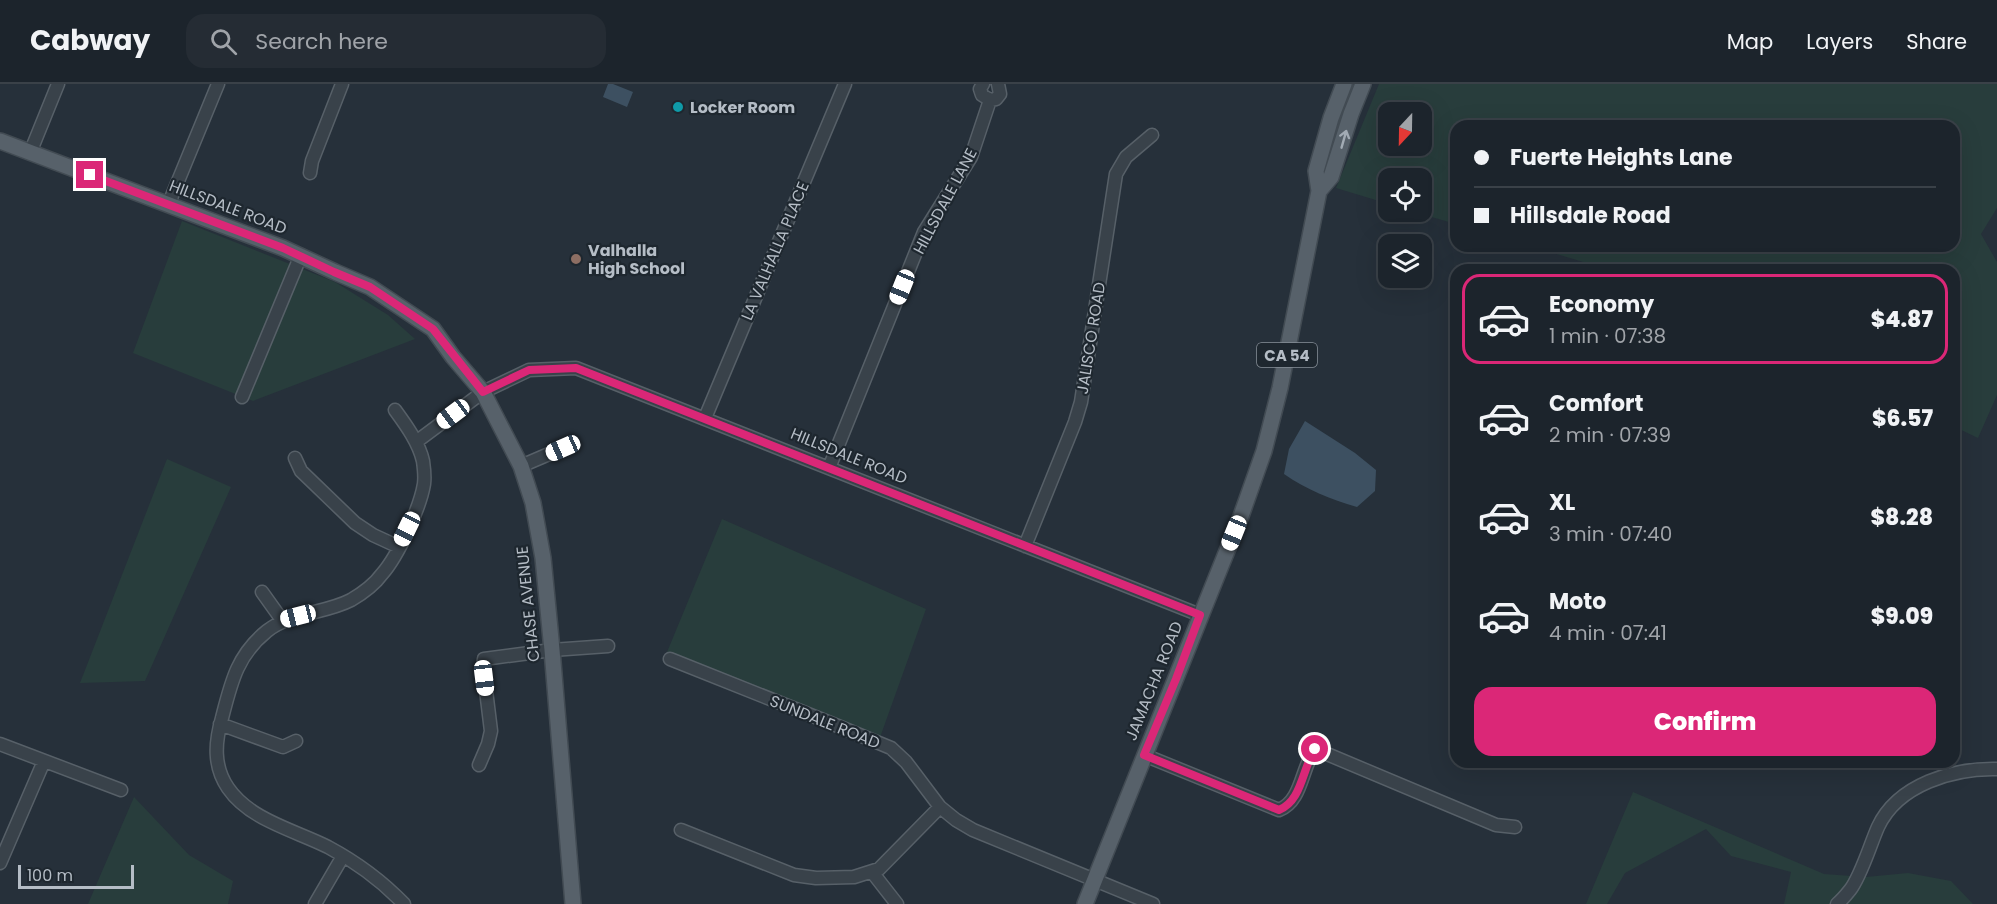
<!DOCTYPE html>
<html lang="en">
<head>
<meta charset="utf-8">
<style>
  body { margin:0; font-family:Poppins,sans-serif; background:#252c34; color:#f1f3f6; height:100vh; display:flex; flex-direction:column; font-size:22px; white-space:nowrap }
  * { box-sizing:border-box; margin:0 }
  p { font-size:20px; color:#a0a4a9 }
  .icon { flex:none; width:33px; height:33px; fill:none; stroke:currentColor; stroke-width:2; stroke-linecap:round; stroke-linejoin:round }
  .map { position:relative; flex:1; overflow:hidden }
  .panel { position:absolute; left:1450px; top:180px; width:510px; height:504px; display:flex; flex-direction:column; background:#1c242c; border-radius:18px; box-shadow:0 6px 24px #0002,0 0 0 2px #3a4148 }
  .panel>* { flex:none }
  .banner { position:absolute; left:1450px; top:36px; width:510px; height:132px; border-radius:18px; box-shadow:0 6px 24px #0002,0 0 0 2px #3a4148; display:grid; align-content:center; height:132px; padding:0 24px; background:#1c242c }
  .needle { width:39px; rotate:202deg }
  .buttons { position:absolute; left:1378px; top:18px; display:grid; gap:12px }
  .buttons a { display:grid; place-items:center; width:54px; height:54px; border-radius:12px; background:#1c242c; box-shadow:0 6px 24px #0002,0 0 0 2px #3a4148; font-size:30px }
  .scale { position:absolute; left:18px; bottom:15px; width:116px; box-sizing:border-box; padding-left:6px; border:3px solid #b5bdc6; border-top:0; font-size:16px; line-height:21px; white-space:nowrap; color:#b5bdc6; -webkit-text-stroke:4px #1e272f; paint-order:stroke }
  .end { position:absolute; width:27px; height:27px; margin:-14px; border:8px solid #db2777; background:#fff; box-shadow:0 0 0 3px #fff }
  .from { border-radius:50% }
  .car { position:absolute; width:18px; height:36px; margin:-18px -9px; border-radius:8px; box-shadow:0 0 4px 2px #0007; background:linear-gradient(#fff 24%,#345 0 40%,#fff 0 76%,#345 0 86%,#fff 0) }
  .banner b { display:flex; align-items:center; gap:21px; height:57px; font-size:22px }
  .banner b+b { border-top:2px solid #3a4148 }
  .banner i { width:15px; height:15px; background:#f1f3f6 }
  ul { padding:10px 0 0; list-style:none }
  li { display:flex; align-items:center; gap:18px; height:90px; margin:0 12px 9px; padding:0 12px; border:3px solid transparent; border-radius:18px }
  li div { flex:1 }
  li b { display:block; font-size:22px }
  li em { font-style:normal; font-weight:800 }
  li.active { border-color:#db2777 }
  li>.icon { width:54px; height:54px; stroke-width:1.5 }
  .action { display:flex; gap:12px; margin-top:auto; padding:12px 24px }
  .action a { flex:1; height:69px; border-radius:18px; background:#db2777; color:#fff; font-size:24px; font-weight:800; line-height:69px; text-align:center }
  header { display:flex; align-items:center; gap:36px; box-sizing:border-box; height:84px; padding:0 30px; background:#1c242c; border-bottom:2px solid #3a4148 }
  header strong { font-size:28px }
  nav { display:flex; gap:33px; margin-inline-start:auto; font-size:21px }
  .search { width:420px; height:54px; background:#252c34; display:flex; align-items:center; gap:15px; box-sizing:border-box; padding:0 21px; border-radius:18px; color:#a0a4a9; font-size:22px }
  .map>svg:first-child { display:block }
</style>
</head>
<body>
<header>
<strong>Cabway</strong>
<div class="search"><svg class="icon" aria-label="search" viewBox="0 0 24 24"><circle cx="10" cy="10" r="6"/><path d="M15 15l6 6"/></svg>Search here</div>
<nav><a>Map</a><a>Layers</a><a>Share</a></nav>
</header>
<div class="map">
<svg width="1997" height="820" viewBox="0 0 1997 820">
  <rect width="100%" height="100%" fill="#26303a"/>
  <path fill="#283d3c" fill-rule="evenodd" d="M1379,0H1997V124L1981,150L1997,178V311L1978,354L1955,343L1954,186H1610L1530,162H1954V42H1456V140L1414,128H1422V94H1389V120L1336,104ZM1389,28H1422V62H1389Z
    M182,137L335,198L388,231L415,255L253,317L133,269Z
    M167,375L231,403L145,597L80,599Z
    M722,435L926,525L878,659L665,573Z
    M1633,708L1824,790L1866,793L1908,789L1951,797L1973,820H1784L1791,788L1731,772L1706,745L1625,789L1607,820H1586Z
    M134,713L189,771L233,797L228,820H88Z"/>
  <path fill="#3d5061" d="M608,0H613L633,8L627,23L603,13Z
    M1305,337L1355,369L1376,386L1375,407L1357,423C1330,415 1307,406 1284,390L1289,365Z"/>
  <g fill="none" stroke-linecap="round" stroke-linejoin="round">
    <g stroke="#576068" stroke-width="15">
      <path id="minor" d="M983,0L980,5L982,11L990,16L996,15L1000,10L998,0
        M30,69L58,0
        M310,89L312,77L342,0
        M169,119L218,0
        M242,313L301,171
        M395,326C406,341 419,359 423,377C424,384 425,393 424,400C420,424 398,472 382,490C374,501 363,509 351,516C324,530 291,528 267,547C237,571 231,599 222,634C215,658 213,682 228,704C250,736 294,746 328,763C356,778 382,797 404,820
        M705,334L845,0
        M416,358L483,308L529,286L576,284L1200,531
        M295,374L301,387L355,439L373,451L399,463
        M521,382L563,364
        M829,384L924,148L971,73L990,16
        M1025,462L1075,338L1081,318L1116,90L1126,73L1152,51
        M262,508L282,536
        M670,575L833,640L891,664L906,678L940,723L956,736L973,746L1153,820
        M220,640L283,663L296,657
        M0,660L121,706
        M1144,671L1279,726C1302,717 1301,685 1315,665L1496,741L1515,743
        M479,681L488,660L491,647L483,582L484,575L552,566L608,562
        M681,746L794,791L816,794L854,793L879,785L940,723
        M0,779L44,677
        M872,788L897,820
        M315,820L343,772
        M1837,820C1842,816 1846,811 1850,806C1861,792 1870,761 1878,743C1898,700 1954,684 1997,685"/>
    </g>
    <g stroke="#424b53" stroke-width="18">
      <path id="major" d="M0,57L283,164L335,188L370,203L433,245L453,273L483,308L521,382L533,419L543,474L552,566L573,820
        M1319,107L1331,93L1351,30L1363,0
        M1085,820L1241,432L1264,367L1280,304L1319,107L1316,87L1331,34L1344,0"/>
    </g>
    <use href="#minor" stroke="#39424a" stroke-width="12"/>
    <use href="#major" stroke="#57616a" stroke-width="15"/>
  </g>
  <defs><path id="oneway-shaft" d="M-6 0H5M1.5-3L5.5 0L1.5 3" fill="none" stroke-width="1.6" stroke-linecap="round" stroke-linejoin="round" transform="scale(1.5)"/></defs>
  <use stroke="#a2abb4" href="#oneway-shaft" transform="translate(1344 55) rotate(-74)"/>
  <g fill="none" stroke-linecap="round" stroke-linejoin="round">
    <path stroke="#db2777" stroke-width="8" d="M90,91L283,164L334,188L370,203L433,245L483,308L529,286L576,284L1200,531L1176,595L1144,671L1279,726C1302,717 1302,685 1315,665"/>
  </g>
  <circle fill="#0f9aa8" stroke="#1e272f" stroke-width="2" cx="678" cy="23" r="6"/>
  <circle fill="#8d6e63" stroke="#1e272f" stroke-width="2" cx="576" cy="175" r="6"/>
  <g text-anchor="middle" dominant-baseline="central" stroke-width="4.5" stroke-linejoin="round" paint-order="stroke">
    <rect fill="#1e272f" stroke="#889099" stroke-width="1.5" x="1257" y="259" width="60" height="24" rx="4.5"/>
    <g font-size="15" font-weight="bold" fill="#b5bdc6">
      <text x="1287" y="271">CA 54</text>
    </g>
    <g font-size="16" font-weight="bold" fill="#b5bdc6" stroke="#1e272f" text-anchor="start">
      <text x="690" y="23">Locker Room</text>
      <text x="588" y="166">Valhalla<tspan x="588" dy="18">High School</tspan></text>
    </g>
    <g font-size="16" fill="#b5bdc6" stroke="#1e272f">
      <text transform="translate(945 117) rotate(-62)">HILLSDALE LANE</text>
      <text transform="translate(228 123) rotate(21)">HILLSDALE ROAD</text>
      <text transform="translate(775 167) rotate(-67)">LA VALHALLA PLACE</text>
      <text transform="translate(1091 254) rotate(-81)">JALISCO ROAD</text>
      <text transform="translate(849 372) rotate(22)">HILLSDALE ROAD</text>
      <text transform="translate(528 520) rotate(-96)">CHASE AVENUE</text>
      <text transform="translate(1154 597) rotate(-68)">JAMACHA ROAD</text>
      <text transform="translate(825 638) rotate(22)">SUNDALE ROAD</text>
    </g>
  </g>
</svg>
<div class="buttons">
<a><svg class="needle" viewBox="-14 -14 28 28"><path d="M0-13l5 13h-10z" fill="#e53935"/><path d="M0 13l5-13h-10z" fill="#a0a4a9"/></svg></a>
<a><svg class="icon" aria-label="locate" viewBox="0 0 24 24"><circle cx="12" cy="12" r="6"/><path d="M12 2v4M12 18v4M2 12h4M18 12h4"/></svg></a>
<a><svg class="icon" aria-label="layers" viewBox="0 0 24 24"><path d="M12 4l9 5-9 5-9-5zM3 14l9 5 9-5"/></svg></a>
</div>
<div class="scale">100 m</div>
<i class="end from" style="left:1315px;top:665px"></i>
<i class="end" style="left:90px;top:91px"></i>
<i class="car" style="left:902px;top:203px;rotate:202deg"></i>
<i class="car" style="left:453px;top:330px;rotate:233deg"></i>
<i class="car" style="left:563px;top:364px;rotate:246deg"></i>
<i class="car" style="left:407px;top:445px;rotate:206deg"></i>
<i class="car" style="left:1234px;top:449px;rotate:202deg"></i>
<i class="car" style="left:298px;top:532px;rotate:256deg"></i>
<i class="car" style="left:484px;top:594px;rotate:173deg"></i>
<div class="banner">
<b><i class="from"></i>Fuerte Heights Lane</b>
<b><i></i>Hillsdale Road</b>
</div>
<section class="panel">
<ul>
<li class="active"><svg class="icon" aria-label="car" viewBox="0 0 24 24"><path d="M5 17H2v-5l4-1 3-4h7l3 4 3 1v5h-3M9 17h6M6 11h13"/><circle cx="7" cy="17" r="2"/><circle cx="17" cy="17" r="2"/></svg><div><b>Economy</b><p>1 min · 07:38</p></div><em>$4.87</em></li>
<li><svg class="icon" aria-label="car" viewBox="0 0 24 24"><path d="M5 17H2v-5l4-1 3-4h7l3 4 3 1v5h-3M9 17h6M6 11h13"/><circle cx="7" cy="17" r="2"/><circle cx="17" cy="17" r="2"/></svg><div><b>Comfort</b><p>2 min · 07:39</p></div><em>$6.57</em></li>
<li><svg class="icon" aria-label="car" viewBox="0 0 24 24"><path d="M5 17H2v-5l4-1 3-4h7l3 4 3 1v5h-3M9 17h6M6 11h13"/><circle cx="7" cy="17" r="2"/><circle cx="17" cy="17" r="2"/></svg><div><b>XL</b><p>3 min · 07:40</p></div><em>$8.28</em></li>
<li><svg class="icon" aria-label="car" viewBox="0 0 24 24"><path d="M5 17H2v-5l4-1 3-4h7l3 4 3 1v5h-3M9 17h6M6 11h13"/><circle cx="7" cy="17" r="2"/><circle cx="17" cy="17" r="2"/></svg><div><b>Moto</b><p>4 min · 07:41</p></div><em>$9.09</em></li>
</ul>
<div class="action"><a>Confirm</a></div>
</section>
</div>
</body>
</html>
